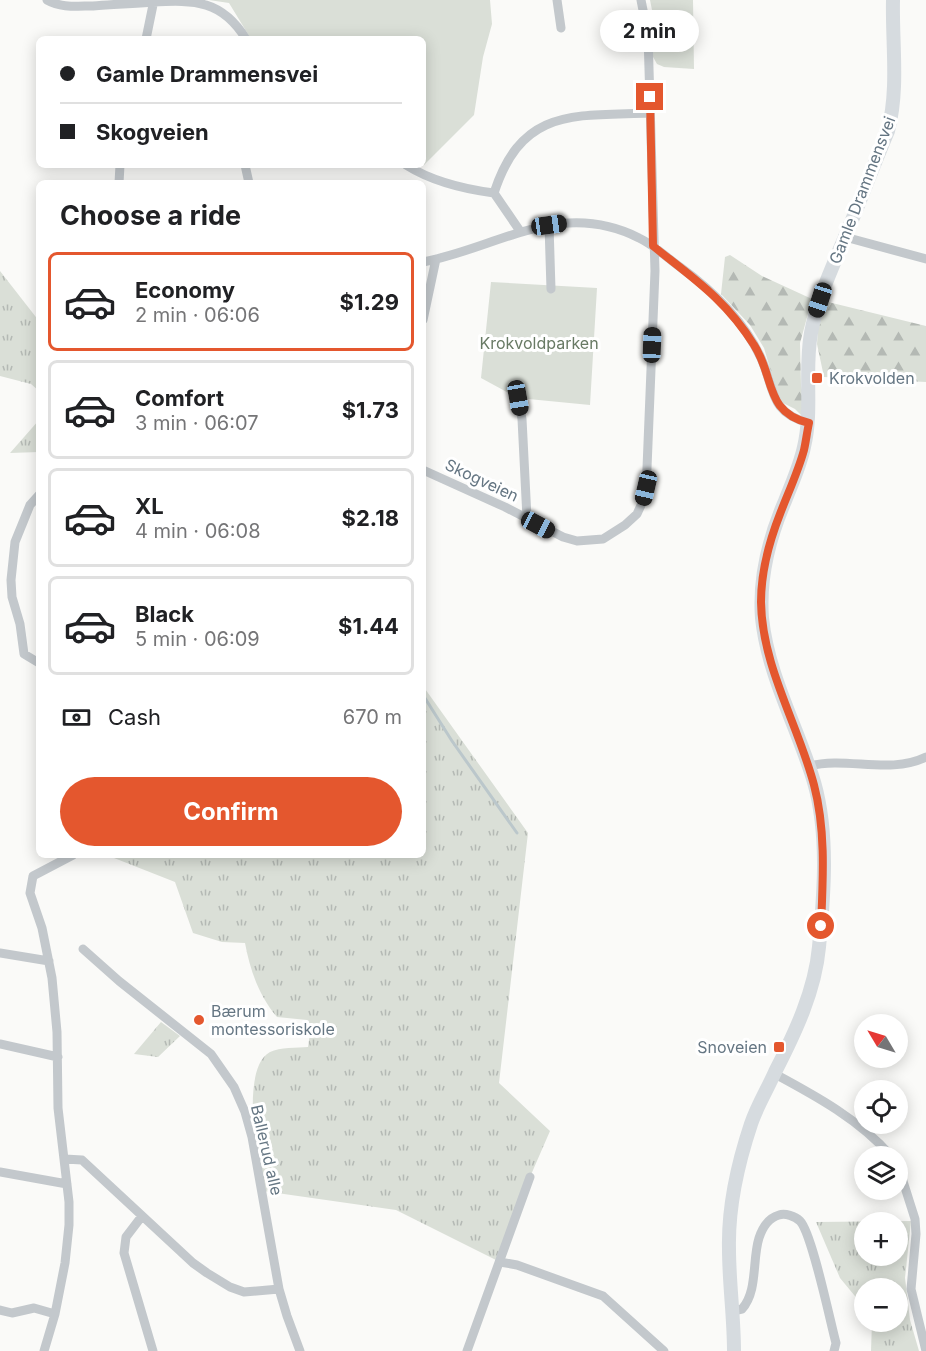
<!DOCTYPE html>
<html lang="en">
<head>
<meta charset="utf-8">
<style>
  body { margin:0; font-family:Inter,sans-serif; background:#f2f2f2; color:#202124; height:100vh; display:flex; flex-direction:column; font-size:22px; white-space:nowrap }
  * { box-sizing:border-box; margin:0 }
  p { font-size:20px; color:#757577 }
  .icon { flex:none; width:33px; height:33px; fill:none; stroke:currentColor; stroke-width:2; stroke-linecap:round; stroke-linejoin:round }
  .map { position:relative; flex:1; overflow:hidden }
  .details { position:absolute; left:36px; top:180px; width:390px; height:678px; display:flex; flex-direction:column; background:#fff; border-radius:9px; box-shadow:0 3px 15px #0003 }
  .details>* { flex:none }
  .guide { position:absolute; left:36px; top:36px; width:390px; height:132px; border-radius:9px; box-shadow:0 3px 15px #0003; display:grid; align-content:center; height:132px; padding:0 24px; background:#fff }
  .needle { width:39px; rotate:308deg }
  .controls { position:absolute; left:854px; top:1014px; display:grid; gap:12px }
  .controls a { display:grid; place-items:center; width:54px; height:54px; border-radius:50%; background:#fff; box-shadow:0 3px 15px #0003; font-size:30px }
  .end { position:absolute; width:27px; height:27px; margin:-14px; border:8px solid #e4572e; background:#fff; box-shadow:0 0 0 3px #fff }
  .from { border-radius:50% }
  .bubble { position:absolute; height:42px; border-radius:21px; background:#fff; box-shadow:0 3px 15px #0003; font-size:20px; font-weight:700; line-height:42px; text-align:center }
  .car { position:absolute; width:18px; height:36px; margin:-18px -9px; border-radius:8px; box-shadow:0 0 4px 2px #0007; background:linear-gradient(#222 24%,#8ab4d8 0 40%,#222 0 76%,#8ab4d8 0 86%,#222 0) }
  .guide b { display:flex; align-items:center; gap:21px; height:57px; font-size:22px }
  .guide b+b { border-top:2px solid #e0e0e0 }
  .guide i { width:15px; height:15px; background:#202124 }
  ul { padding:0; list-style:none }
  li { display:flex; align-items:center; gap:18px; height:99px; margin:0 12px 9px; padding:0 12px; border:3px solid #e0e0e0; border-radius:9px }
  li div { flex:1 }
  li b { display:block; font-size:22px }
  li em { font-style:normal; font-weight:700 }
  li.on { border-color:#e4572e }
  li>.icon { width:54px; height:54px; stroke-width:1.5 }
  h2 { padding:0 24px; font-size:27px; line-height:72px }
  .pay { display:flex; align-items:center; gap:15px; height:66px; padding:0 24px; font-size:22px }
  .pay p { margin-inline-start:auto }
  .cta { display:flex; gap:12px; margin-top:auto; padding:12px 24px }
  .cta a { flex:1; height:69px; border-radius:36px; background:#e4572e; color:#fff; font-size:24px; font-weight:700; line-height:69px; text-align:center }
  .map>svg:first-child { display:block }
</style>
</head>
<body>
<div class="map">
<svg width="926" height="1351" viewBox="0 0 926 1351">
  <defs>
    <pattern id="grass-tufts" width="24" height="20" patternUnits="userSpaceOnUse" patternTransform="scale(1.5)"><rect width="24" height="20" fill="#dadfd7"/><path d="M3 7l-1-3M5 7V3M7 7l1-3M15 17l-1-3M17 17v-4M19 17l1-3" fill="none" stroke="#b4b9b4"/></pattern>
    <pattern id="forest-firs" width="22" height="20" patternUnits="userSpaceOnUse" patternTransform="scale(1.5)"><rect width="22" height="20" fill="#dadfd7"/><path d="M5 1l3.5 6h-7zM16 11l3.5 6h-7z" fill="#b4b9b4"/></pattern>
  </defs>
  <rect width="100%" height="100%" fill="#fafaf8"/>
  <path fill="url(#grass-tufts)" fill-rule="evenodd" d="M0,271L39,321V391L31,384L0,376Z
    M39,420V452L10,453Z
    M423,686L528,833L499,1083L550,1131L530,1177L500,1262L396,1210L263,1191C257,1162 240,1068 270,1052C280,1047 297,1048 308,1047L311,1026L307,1020L277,1017C259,996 250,970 245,943L222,942L193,933L175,882L114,858L112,855H423Z
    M161,1022L180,1036L158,1057L134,1054Z
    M911,1221L905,1278L910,1320L919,1351H871L872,1322H897V1288H864V1307L840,1278L816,1222ZM864,1222H897V1256H864Z"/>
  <path fill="url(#forest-firs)" d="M730,255L762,276L812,299L800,343L801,385L809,423L795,409L783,403L777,392L764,348L750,325L721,294L725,257Z
    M820,300L926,326V382L824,377L817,344Z"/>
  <path fill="#dadfd7" d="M209,0H490L492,24L483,57L474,115L424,165L423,39H251L229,3Z
    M650,0H693L694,69L664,67L657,64L652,55L656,30Z
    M491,282L597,288L590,405L518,398L481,378Z"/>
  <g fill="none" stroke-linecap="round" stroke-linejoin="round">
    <path stroke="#bbc7cb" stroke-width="3" d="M423,695L452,741L517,833"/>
    <path stroke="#c3c8cc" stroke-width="9" d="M47,0C61,8 77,6 93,6C113,4 133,4 153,2C195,0 222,0 246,39
      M557,0L561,28
      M146,39L154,0
      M245,165L249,183
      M406,165C433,182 463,189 494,193
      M119,183L120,165
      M494,193C522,107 574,116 650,113
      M494,193L520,231
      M549,225L551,289
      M845,237L926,259
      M423,262C498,248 560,198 639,238C654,245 666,257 680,267C713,291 744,321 761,358C775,389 769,413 809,423
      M423,320L436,259
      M518,398L522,419L527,518
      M423,470L505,507L563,537L577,541L603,539L625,525L637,514L642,503L646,488L647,468L655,271L648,35L641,0
      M39,495L30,505L15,542L11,580L12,597L20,624L24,654L39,663
      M809,766C847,756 889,775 926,757
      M83,949L119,981L211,1054L234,1087L245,1112L252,1137L279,1289L287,1316L300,1351
      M0,953L49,961
      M0,1044L58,1057
      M775,1074C816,1096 860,1120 891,1156
      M65,1159L82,1160L193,1263L207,1273L230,1287L244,1292L279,1289
      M897,1167L902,1178L915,1219L916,1234L911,1289L926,1351
      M0,1172L67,1184
      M142,1216L126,1237L124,1253L153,1351
      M500,1262L517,1265L603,1296L664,1351
      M0,1310L12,1313L34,1308L55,1314
      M733,1311L742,1309C758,1291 752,1260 759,1238C762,1229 768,1218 779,1215C785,1213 795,1216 800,1221C812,1233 830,1321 836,1343L834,1351
      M44,1351L55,1314L65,1263L69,1225V1202L58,1108L57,1032L52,978L42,928L30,893L33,876L73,855
      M467,1351L530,1177"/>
    <path stroke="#d6dbdf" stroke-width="14" d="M734,1351C734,1317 729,1283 729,1249C728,1208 738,1163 751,1124C757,1106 767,1090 775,1072C795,1033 815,991 819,947C824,894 829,834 814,782C798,728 768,676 762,618C759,578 769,538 785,501C792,483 800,466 804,447C813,409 804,371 811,333C817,300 832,268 845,237C860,202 873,166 888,131C899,87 892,45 893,0"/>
  </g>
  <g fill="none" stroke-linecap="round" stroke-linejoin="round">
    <path stroke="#e4572e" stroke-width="8" d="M650,97L653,246C693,278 726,300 754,345C775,377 764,412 809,423C807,432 806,441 804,450C798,472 788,493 780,514C769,542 761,572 761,602C762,667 798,724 814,785C826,830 823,879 821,926"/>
  </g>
  <g fill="#e4572e" stroke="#fff" stroke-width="2">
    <rect x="811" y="372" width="12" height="12" rx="3"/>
    <circle cx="199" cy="1020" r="6"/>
    <rect x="773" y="1041" width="12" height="12" rx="3"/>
  </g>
  <g text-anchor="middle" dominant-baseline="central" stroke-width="6" stroke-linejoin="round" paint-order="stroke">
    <g font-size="16" fill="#657683" stroke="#fff">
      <text transform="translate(862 190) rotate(-69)">Gamle Drammensvei</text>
      <text transform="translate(482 480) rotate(25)">Skogveien</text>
      <text transform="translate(267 1150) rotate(77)">Ballerud alle</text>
    </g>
    <g font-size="16" fill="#687a64" stroke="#fff">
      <text x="539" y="343">Krokvoldparken</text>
    </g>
    <g font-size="16" fill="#657683" stroke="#fff" text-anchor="start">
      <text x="829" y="378">Krokvolden</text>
      <text x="211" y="1011">Bærum<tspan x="211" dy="18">montessoriskole</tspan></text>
      <text x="767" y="1047" text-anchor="end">Snoveien</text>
    </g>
  </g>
</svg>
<div class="controls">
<a><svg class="needle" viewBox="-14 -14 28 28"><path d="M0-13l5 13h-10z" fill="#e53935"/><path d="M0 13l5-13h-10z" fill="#757577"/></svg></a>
<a><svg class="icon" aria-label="locate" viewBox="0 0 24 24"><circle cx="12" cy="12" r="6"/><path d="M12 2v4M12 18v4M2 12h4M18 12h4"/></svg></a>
<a><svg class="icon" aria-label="layers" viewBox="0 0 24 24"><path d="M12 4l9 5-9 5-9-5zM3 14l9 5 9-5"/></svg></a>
<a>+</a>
<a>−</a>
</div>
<i class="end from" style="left:821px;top:926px"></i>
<i class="end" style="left:650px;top:97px"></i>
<div class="bubble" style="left:600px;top:10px;width:99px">2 min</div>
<i class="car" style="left:549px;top:225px;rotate:82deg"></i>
<i class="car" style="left:820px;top:300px;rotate:198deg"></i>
<i class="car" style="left:652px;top:345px;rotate:2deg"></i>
<i class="car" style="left:518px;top:398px;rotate:170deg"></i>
<i class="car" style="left:646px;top:488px;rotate:193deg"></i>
<i class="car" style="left:538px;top:525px;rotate:118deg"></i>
<div class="guide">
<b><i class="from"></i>Gamle Drammensvei</b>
<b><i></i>Skogveien</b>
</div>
<section class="details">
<h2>Choose a ride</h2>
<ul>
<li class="on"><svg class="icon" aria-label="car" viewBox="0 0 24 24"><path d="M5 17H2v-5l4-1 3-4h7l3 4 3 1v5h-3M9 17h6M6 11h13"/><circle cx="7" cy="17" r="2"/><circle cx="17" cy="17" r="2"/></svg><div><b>Economy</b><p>2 min · 06:06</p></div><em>$1.29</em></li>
<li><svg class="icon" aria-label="car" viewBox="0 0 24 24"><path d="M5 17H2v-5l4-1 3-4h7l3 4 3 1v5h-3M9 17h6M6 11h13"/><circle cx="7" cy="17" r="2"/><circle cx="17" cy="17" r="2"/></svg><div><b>Comfort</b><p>3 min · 06:07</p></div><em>$1.73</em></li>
<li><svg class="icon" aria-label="car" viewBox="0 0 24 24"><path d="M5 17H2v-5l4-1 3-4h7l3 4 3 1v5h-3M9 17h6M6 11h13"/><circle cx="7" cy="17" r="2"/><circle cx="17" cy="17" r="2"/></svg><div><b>XL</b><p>4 min · 06:08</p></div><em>$2.18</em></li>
<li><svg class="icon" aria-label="car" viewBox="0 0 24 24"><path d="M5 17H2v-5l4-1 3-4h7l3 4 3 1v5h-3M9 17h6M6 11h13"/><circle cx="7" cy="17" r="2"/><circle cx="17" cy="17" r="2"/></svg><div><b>Black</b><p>5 min · 06:09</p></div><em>$1.44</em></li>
</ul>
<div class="pay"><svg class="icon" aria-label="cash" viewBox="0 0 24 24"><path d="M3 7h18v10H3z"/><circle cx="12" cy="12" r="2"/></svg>Cash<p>670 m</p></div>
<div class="cta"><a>Confirm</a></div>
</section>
</div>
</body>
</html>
